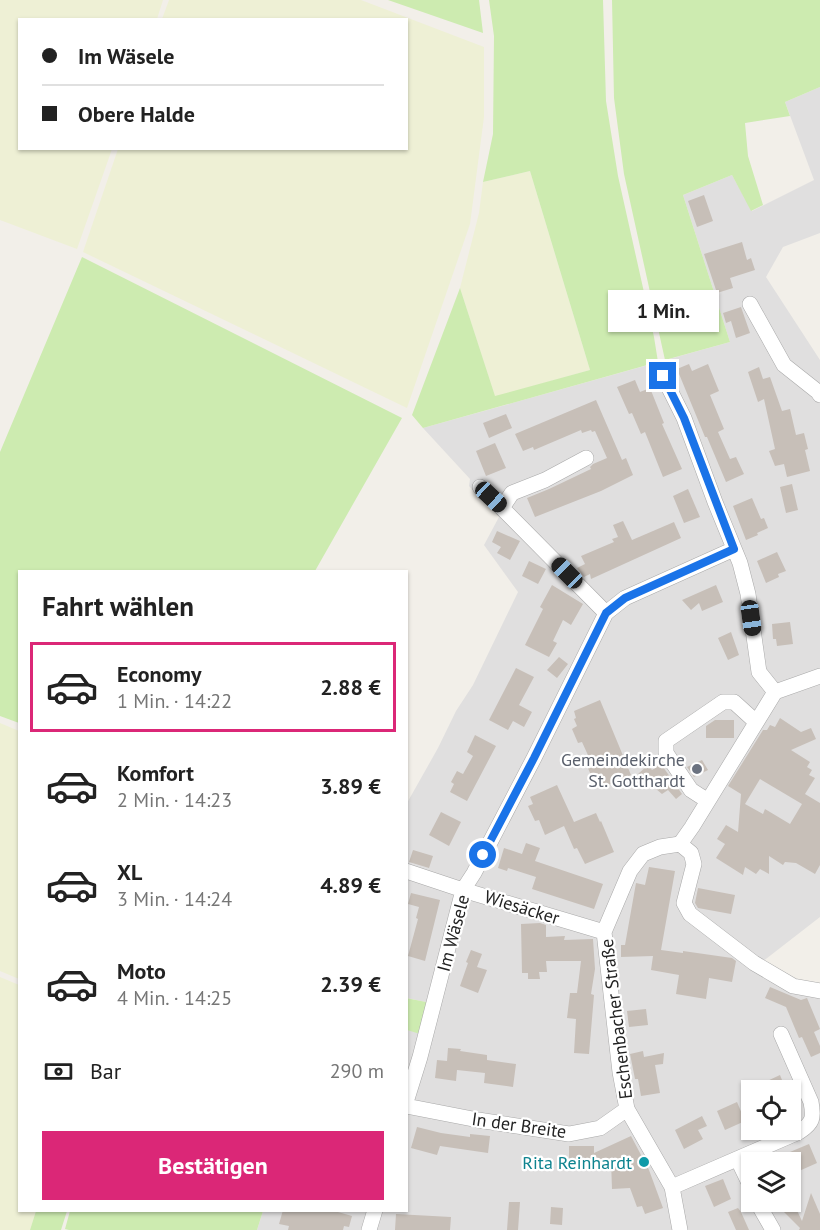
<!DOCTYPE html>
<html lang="de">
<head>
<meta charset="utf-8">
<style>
  body { margin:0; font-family:"PT Sans",sans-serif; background:#f6f6f6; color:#222; height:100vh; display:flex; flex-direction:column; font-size:22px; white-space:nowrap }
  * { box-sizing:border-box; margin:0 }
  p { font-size:20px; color:#767676 }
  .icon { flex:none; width:33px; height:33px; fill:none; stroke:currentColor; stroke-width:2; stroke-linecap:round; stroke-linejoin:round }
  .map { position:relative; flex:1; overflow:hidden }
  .drawer { position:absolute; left:18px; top:570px; width:390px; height:642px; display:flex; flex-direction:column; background:#fff; border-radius:0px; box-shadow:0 2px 4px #0004 }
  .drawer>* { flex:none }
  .hud { position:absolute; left:18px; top:18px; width:390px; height:132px; border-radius:0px; box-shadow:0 2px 4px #0004; display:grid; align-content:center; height:132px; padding:0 24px; background:#fff }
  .fabs { position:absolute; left:741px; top:1080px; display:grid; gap:12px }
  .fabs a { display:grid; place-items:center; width:60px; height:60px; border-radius:0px; background:#fff; box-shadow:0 2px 4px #0004; font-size:30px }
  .end { position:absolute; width:27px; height:27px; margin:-14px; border:8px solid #1a73e8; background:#fff; box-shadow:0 0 0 3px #fff }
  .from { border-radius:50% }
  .bubble { position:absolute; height:42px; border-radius:0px; background:#fff; box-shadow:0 2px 4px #0004; font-size:20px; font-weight:700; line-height:42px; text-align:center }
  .car { position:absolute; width:18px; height:36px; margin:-18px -9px; border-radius:8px; box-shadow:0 0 4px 2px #0007; background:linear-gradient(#222 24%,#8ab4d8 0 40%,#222 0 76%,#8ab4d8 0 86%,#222 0) }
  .hud b { display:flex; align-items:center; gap:21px; height:57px; font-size:22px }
  .hud b+b { border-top:2px solid #e0e0e0 }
  .hud i { width:15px; height:15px; background:#222 }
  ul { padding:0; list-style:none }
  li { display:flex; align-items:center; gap:18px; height:90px; margin:0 12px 9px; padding:0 12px; border:3px solid transparent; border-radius:0px }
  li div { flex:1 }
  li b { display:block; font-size:22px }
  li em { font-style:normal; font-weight:700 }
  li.active { border-color:#db2777 }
  li>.icon { width:54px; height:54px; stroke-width:1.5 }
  h2 { padding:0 24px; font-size:27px; line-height:72px }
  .pay { display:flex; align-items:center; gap:15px; height:66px; padding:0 24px; font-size:22px }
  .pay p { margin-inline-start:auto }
  .cta { display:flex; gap:12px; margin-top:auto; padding:12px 24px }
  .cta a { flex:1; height:69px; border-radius:0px; background:#db2777; color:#fff; font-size:24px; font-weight:700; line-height:69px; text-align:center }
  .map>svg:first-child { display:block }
</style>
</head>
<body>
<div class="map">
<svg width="820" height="1230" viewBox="0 0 820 1230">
  <rect width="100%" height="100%" fill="#f2efe9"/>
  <path fill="#e0dfdf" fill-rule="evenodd" d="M820,87V233L783,247L766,277L820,360V917L753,969L820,997V1230H257L263,1211L406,1210L407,1030L421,1033L430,1003L407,998V803L438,748L456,711L473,685L518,592L484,545L499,517L469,486L470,479L423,428L730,342L683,195L732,175L752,211L814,180L785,102ZM752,1090H790V1130H752ZM752,1162H790V1202H752Z"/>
  <path fill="#eef0d5" d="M0,0H163L157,19L20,20V148L112,149L77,249L0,220Z
    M169,0H361L484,47V117L470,224L407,408L83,252L118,149L406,148V20L162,19Z
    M530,171L590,370L495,397L460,288L479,213L483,182Z
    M0,723L19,731V979L0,971Z
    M0,977L19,985L20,1210L36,1211L30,1230H0Z"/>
  <path fill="#cdebb0" d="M388,0H479L483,33Z
    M489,0H603L606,101L618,176L654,337L658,362L423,428L412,415L460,288L495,396L590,370L530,171L483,182L493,134L494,36Z
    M612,0H820V87L785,102L790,116L745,123L748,156L763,205L751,211L732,175L683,195L730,342L665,360L624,174L614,98Z
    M82,257L402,418L315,571L20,572L19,723L0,716V452Z
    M406,998L431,1003L420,1034L407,1030Z
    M36,1211H67L61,1230H30Z
    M70,1211V1210L263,1211L257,1230H69L65,1229Z"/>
  <path fill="#c7bfb8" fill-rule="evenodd" d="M704,195L713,221L697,227L688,201Z
    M742,242L747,260L751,258L755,270L730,278L733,288L717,293L704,254Z
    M741,307L750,333L736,338L731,321L726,323L723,313Z
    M689,364L692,371L708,364L719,391L710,395L724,429L718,432L730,459L736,457L744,474L726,482L707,437H705L677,369Z
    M759,367L763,379L770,377L782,411L790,409L796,435L804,433L808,449L805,450L810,471L787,477L784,464L775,466L769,451L775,449L764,399L758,402L748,372Z
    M635,380L640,392L650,388L664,423L662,424L682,469L663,477L645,432L641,434L632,413L629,414L617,387Z
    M596,400L622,460L626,458L633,475L601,491L535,517L527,498L549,489L591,469L590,467L593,464L607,458L595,431L592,432L591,430L582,433L581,430L534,450L533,447L523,451L515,434Z
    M506,414L512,428L489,438L483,423Z
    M495,443L506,468L486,476L476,451Z
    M792,484L798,510L786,513L780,487Z
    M688,489L700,517L684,523L673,496Z
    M752,498L761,519L764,518L768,528L757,533L758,535L746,540L733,506Z
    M623,521L632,540L674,522L681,538L591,579L590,574L584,577L577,568L585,564L581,556L614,542L612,539L618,537L613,525Z
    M497,531L520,541L510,560L497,553L501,547L492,542Z
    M777,552L786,571L778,574L779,577L766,583L757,561Z
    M529,561L546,569L538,584L522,576Z
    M552,585L583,604L571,625L563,620L553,641L557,643L549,657L525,645L543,609L540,607Z
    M716,585L723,602L702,611L699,603L691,610L682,600Z
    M790,622L793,644L777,646L776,639H773L772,624Z
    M731,632L739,655L728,660L718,638Z
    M559,657L568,664L557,678L547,670Z
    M516,668L534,677L519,705L532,712L524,727L513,721L508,730L489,720Z
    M600,700L631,775L601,788L598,780L594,782L587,766L592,764L582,742L578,743L572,729L577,726L574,719L576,718L574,711Z
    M780,718L801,732L811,728L816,739L791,750L810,762L807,767L812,770L809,775L815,778L805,794L820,803V865L815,874L796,863L785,862L783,865L769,856V874L760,869L756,874L745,867L743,875L716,858L725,844L717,839L726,825L738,832L741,794L728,786L763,730H767L770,725L775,727ZM760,779L802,804L790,824L765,809L763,814L745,804Z
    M715,720H734V738H706V726Z
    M475,735L496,746L467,801L450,792L454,784L451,782L457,771L463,774L473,756L467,752Z
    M702,760L708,770L694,777L687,767Z
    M661,764L682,794L676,799L668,790L662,794L638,774L648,765L652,770Z
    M557,785L574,822L596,813L600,822L601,821L614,852L585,864L577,848L574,849L564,826L545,835L539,820L535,821L528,806L533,804L530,797Z
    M441,812L461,822L449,846L429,835Z
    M526,843L540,848L535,861L603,884L594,909L532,889L536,877L508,868L507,871L498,868L504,848L522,854Z
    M413,850L433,856L429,868L409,862Z
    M649,867L675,871L661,950L683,953V951L732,958L736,961L732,982L709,978L706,999L676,994L679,975L651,970L653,956L621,957V945H625L636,883L645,885Z
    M698,888L735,895L731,914L698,908L695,903Z
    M411,893L440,900L425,961L408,956L418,919L416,918L419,907L408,904Z
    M540,923L546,925V937L565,936L564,940L593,939L595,969L591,994L594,995L589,1054L574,1053L576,1019L567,1018L570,993H577L581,961H546L547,972H539L540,979H528V973H522L521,924Z
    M471,950L482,954L477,967L487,970L478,993L460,986L468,963L466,962Z
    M770,987L801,1000L807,998L820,1029L814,1032L820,1046V1053L811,1057L802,1037L799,1038L786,1007L765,998Z
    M646,1009L648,1025L629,1027L627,1011Z
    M448,1048L461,1049L460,1051L487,1055V1060L516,1064L513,1087L484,1083L485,1073L457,1070L456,1081L435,1078L437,1060L447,1061Z
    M643,1051L644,1057L664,1053L663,1064L655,1065L660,1093L641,1096L638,1079H635L630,1054Z
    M780,1075L786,1090H769L765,1082Z
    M737,1102L745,1121L725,1130L717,1111Z
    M702,1116L707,1126L698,1130L703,1139L684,1149L675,1130Z
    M417,1127L441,1133L470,1137V1134L490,1136L488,1153L440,1146L437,1155L411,1148Z
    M631,1136L649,1170L663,1208L645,1214L642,1206L637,1207L630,1188L612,1189L611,1161L599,1165H569V1146H594V1153Z
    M809,1144L817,1163L790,1175V1162H766Z
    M723,1179L731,1199L714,1207L705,1186Z
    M811,1193L820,1214V1230H799L800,1228L780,1208L793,1202L802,1221Z
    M509,1202H520L518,1230H507Z
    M551,1207L563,1208L562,1225L550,1224Z
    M738,1208L741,1212L749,1230H736L728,1212Z
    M283,1210H331L352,1216L349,1227L344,1226L343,1230H288L289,1226L279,1224Z
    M396,1214L451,1217L450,1230H395Z"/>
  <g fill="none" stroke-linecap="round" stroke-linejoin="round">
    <g stroke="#a9a9a9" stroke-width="16">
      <path id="minor" d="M750,304L784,365L818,392L820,395
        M663,376L684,418L715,502L740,563L748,594L759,672L775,692
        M586,458L545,480L512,493L502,508L606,613
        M480,487L502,508
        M708,801L691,790L666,753V741L723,702H734L756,722
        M680,844L691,853L694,864L684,903L690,914L754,963L793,986L820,991
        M406,871L463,890L604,932
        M406,1102L420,1057L463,890L474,873L534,758L606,613L625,598L734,549
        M406,1106L478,1120L569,1134L600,1128L627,1109
        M738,1160L752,1189
        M672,1187L799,1132C813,1123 814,1118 811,1102L781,1034
        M757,1202L773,1230
        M369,1230L375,1210
        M680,1230L672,1187L627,1109L620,1072L604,932L630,871L643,854L660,847L680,844L692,827L775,692L820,676"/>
    </g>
    <use href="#minor" stroke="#fff" stroke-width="15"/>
  </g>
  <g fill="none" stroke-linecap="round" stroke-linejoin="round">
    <path stroke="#1a73e8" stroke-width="8" d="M483,855L534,758L606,613L625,598L734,549L684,418L663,376"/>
  </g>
  <circle fill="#6b7280" stroke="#fff" stroke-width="2" cx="697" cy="769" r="6"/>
  <circle fill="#0f9aa8" stroke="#fff" stroke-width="2" cx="644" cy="1162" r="6"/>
  <g text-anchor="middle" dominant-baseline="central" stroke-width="4.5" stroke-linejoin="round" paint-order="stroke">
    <g font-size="18" fill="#5b616d" stroke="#fff" text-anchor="end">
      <text x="685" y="759">Gemeindekirche<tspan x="685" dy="21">St. Gotthardt</tspan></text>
    </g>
    <g font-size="18" fill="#222" stroke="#fff">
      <text transform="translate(522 907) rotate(17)">Wiesäcker</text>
      <text transform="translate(453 933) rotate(-75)">Im Wäsele</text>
      <text transform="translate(616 1019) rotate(-97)">Eschenbacher Straße</text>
      <text transform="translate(519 1125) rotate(8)">In der Breite</text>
    </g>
    <g font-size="18" fill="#0d838f" stroke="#fff" text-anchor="end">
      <text x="632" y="1162">Rita Reinhardt</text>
    </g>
  </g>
</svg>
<div class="fabs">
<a><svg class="icon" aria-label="locate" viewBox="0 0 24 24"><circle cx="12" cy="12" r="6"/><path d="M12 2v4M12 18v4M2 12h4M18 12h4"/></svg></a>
<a><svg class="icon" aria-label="layers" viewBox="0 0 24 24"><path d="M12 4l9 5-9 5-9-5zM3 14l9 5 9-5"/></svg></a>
</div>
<i class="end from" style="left:483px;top:855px"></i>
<i class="end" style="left:663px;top:376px"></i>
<div class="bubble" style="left:608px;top:290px;width:111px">1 Min.</div>
<i class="car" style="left:491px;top:497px;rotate:133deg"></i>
<i class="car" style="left:567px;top:573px;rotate:315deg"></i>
<i class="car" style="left:751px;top:618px;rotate:172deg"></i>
<div class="hud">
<b><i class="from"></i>Im Wäsele</b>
<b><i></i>Obere Halde</b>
</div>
<section class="drawer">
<h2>Fahrt wählen</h2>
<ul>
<li class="active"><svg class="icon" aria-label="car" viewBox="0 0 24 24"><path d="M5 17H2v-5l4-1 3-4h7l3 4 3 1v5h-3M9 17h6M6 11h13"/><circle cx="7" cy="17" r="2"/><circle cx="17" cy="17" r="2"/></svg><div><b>Economy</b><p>1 Min. · 14:22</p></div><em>2.88 €</em></li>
<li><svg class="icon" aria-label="car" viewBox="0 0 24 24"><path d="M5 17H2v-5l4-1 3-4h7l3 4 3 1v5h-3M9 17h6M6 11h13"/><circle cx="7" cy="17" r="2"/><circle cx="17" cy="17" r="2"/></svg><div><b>Komfort</b><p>2 Min. · 14:23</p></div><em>3.89 €</em></li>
<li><svg class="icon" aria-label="car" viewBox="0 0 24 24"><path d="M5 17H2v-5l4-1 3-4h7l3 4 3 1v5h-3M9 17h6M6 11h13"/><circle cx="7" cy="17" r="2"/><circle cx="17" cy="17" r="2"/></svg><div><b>XL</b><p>3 Min. · 14:24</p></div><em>4.89 €</em></li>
<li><svg class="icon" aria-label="car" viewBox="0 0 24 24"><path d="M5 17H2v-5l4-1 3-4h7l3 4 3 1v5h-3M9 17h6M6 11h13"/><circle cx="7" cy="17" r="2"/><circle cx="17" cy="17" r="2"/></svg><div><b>Moto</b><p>4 Min. · 14:25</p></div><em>2.39 €</em></li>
</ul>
<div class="pay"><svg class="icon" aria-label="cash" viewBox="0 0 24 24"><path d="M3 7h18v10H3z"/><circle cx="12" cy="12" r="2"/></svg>Bar<p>290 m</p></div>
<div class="cta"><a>Bestätigen</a></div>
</section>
</div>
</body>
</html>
